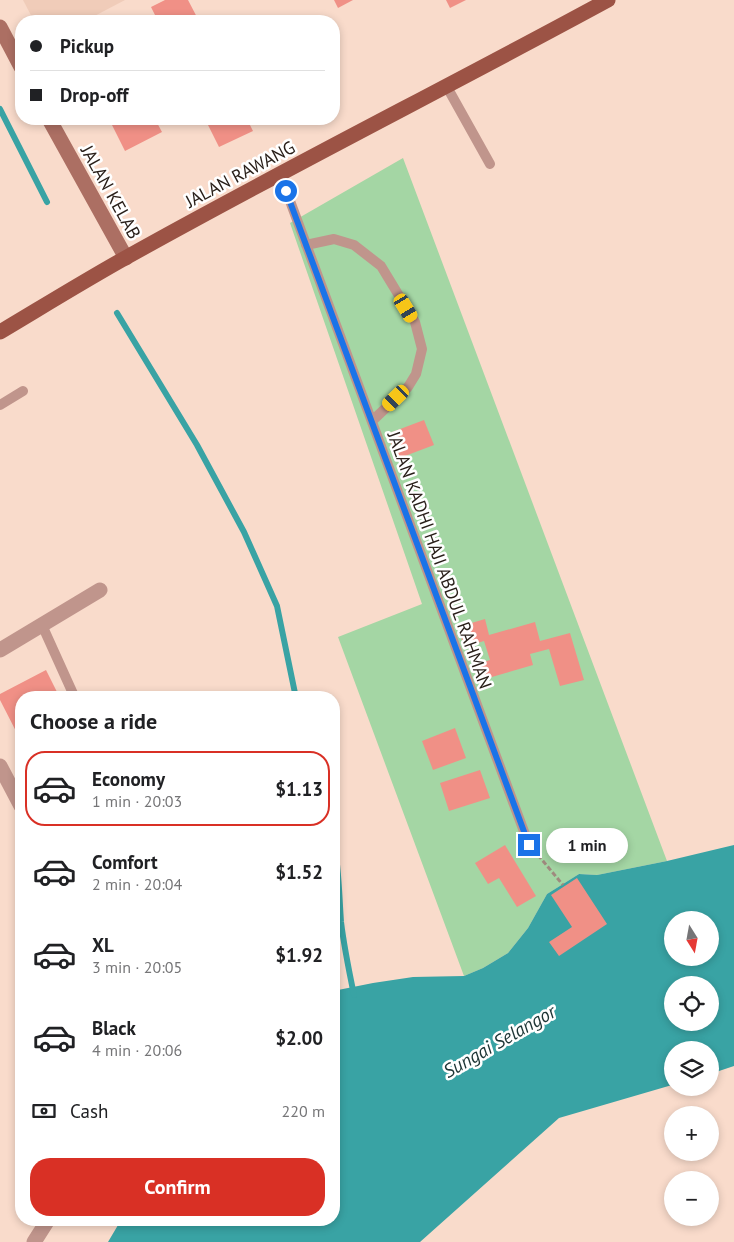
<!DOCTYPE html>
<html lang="en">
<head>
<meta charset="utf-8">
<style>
  body { margin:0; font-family:"PT Sans",sans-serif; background:#f2f2f2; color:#202124; height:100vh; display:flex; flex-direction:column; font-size:19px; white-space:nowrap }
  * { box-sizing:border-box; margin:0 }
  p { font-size:16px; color:#757577 }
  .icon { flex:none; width:28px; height:28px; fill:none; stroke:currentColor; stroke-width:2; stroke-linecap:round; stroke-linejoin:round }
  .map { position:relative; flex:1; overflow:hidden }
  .drawer { position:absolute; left:15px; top:691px; width:325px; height:535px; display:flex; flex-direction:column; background:#fff; border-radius:20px; box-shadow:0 2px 8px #0003 }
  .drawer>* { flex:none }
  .hud { position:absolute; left:15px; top:15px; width:325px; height:110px; border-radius:20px; box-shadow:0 2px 8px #0003; display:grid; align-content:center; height:110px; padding:0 15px; background:#fff }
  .needle { width:32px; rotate:169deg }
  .tools { position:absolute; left:664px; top:911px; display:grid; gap:10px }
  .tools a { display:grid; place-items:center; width:55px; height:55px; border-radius:50%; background:#fff; box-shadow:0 2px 8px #0003; font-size:25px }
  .end { position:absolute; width:22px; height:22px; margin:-11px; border:6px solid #1a73e8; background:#fff; box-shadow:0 0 0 2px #fff }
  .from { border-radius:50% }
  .bubble { position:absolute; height:35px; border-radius:18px; background:#fff; box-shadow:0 2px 8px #0003; font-size:16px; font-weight:700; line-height:35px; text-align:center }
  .car { position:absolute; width:15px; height:30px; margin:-15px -8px; border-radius:6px; box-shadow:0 0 4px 1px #0007; background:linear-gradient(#f5c518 24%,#345 0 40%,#f5c518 0 76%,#345 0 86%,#f5c518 0) }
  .hud b { display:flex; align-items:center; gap:18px; height:48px; font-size:19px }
  .hud b+b { border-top:1px solid #e0e0e0 }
  .hud i { width:12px; height:12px; background:#202124 }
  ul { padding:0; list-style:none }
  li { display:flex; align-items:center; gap:15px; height:75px; margin:0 10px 8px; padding:0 5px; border:2px solid transparent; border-radius:20px }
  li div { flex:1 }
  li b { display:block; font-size:19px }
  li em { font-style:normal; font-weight:700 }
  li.current { border-color:#d93025 }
  li>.icon { width:45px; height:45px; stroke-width:1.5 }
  h2 { padding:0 15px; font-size:22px; line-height:60px }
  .pay { display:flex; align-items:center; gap:12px; height:55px; padding:0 15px; font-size:19px }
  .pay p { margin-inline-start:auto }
  .cta { display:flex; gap:10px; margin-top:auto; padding:10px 15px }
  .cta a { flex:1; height:58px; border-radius:20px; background:#d93025; color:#fff; font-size:20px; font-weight:700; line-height:58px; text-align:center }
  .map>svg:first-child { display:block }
</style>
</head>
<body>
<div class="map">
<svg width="734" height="1242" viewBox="0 0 734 1242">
  <rect width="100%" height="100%" fill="#f9dbcb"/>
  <path fill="#f0ccb9" d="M23,0H125L85,21H34Z"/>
  <path fill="#a4d6a4" d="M403,158L667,861L597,875L579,874L547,894L528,928L508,953L483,968L464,976L338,637L422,604L290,223Z"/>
  <path fill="#39a3a4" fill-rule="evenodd" d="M734,845V1066L710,1074V1050H672V1085L559,1118L420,1242H108L121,1220H334V992L338,990L373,983L413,977L464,976L483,968L508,953L528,928L547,894L579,874L597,875L667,861ZM672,920H710V958H672ZM672,985H710V1022H672Z"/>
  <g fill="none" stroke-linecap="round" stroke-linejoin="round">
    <path stroke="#39a3a4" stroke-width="6" d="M0,109L47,202
      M117,313L197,445L244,532L277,606L296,698
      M334,843C339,869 339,895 341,922C344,946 349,971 354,995"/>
  </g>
  <path fill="#f09086" d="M165,0H188L199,21H158L151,7Z
    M334,0H353L338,8Z
    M446,0H466L450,8Z
    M109,119H155L162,132L125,151Z
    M205,119H247L253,131L219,147Z
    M424,420L434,445L397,459L387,434Z
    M485,619L489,635L535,622L540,641L570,633L584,680L560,686L549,649L530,654L533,665L478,681L473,665L490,660L484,641L464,647L458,627Z
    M46,670L60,698H21V741L0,700V694Z
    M455,728L466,758L433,770L422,741Z
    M480,770L490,798L449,811L440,783Z
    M505,845L536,896L517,907L499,878L488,884L475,863Z
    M577,878L607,924L559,956L549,942L572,927L551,895Z"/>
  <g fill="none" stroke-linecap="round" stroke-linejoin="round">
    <path stroke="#9f8a7e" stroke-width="3" stroke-dasharray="5 2.5" stroke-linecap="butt" d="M538,855L563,885"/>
    <path stroke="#c0958c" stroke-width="10" d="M447,87L490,164
      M280,174L529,845
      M306,245L334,239L354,245L381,266L415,322L422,349L416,374L408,387L372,421
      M0,405L23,391
      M42,625L75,698"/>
    <path stroke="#c0958c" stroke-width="15" d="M0,650L100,590
      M0,766L21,806
      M34,1242L48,1220"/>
    <path stroke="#ac6f63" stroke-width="15" d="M0,27L21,67
      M49,119L126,258"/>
    <path stroke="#9c5345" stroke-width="15" d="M0,332C42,307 84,281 127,257C286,168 448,87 608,0"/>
  </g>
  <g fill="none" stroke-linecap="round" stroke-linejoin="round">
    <path stroke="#1a73e8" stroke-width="6" d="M286,191L529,845"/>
  </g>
  <g text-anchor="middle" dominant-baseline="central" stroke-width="5" stroke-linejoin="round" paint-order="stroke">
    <g font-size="18" fill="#281e18" stroke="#fff">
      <text transform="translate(240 174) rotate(-28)">JALAN RAWANG</text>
      <text transform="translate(111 192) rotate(61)">JALAN KELAB</text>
      <text transform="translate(440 560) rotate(70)">JALAN KADHI HAJI ABDUL RAHMAN</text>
    </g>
    <g font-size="19" font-style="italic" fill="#1d3535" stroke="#fff">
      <text transform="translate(499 1041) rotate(-30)">Sungai Selangor</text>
    </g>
  </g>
</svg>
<div class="tools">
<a><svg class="needle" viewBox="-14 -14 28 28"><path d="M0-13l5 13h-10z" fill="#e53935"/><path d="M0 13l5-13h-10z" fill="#757577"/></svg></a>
<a><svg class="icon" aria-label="locate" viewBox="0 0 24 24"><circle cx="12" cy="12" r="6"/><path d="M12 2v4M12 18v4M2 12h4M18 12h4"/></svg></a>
<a><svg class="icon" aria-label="layers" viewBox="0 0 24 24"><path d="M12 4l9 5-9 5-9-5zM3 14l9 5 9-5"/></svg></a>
<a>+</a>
<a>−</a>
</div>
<i class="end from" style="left:286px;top:191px"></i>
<i class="end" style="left:529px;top:845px"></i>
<div class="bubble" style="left:546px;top:828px;width:82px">1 min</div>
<i class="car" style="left:406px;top:308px;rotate:149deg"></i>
<i class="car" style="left:396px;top:398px;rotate:226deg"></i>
<div class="hud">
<b><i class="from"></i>Pickup</b>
<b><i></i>Drop-off</b>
</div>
<section class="drawer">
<h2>Choose a ride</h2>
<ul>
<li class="current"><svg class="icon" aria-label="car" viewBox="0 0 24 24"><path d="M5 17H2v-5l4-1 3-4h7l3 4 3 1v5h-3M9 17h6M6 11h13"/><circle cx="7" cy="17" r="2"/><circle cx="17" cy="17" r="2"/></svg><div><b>Economy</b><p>1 min · 20:03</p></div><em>$1.13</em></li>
<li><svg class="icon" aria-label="car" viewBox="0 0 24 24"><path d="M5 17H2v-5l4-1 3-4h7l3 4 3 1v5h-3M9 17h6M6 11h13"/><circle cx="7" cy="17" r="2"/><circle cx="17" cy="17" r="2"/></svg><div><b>Comfort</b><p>2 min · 20:04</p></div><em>$1.52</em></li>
<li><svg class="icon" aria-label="car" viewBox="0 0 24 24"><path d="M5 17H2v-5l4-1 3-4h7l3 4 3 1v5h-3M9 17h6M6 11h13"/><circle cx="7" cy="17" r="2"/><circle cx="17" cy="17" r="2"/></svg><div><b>XL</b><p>3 min · 20:05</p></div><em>$1.92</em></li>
<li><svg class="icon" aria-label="car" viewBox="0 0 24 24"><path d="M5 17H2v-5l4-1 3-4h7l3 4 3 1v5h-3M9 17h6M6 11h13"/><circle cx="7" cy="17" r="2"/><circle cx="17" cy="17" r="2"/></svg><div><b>Black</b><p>4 min · 20:06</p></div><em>$2.00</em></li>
</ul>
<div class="pay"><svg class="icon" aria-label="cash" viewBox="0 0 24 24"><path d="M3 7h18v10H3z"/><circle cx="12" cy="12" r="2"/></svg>Cash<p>220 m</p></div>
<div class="cta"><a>Confirm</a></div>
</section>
</div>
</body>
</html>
